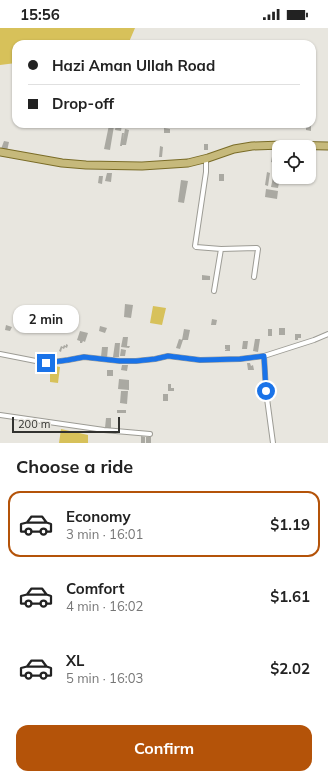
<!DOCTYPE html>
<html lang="en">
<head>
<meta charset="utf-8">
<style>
  body { margin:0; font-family:Mulish,sans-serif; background:#f2f2f2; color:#222; height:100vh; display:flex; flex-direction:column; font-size:15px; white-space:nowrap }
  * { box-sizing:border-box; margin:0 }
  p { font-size:13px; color:#767676 }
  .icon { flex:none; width:22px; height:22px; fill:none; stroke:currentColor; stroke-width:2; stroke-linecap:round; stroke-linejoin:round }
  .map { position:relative; height:415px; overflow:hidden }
  .drawer { display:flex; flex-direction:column; background:#fff; flex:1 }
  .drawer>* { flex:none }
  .guide { position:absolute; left:12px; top:12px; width:304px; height:88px; border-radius:12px; box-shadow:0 1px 3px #0004; display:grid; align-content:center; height:88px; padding:0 16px; background:#fff }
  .fabs { position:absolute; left:272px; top:112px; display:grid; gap:8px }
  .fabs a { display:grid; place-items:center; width:44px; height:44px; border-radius:8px; background:#fff; box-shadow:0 1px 3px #0004; font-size:20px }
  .scale { position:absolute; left:12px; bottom:10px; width:108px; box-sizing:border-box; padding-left:4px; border:2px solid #32322f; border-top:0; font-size:11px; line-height:14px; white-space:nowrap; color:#32322f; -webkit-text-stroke:3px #e8e6df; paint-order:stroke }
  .end { position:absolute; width:18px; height:18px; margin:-9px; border:5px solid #1a73e8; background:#fff; box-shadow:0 0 0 2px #fff }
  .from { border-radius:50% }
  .bubble { position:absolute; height:28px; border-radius:12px; background:#fff; box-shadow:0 1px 3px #0004; font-size:13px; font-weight:700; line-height:28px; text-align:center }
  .guide b { display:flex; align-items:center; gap:14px; height:38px; font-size:15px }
  .guide b+b { border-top:1px solid #e0e0e0 }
  .guide i { width:10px; height:10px; background:#222 }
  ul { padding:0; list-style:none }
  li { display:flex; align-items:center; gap:12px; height:66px; margin:0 8px 6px; padding:0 8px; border:2px solid transparent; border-radius:12px }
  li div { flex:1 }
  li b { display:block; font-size:15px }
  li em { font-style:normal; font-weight:700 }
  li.active { border-color:#b45309 }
  li>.icon { width:36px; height:36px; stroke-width:1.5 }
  h2 { padding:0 16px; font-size:18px; line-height:48px }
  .cta { display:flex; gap:8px; margin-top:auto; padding:8px 16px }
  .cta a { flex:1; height:46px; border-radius:12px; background:#b45309; color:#fff; font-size:16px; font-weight:700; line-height:46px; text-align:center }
  .status { display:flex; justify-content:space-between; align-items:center; height:28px; padding:0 20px; background:#fff; direction:ltr }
  .status svg { height:11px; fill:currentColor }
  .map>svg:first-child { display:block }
</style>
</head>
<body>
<div class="status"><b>15:56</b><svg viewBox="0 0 49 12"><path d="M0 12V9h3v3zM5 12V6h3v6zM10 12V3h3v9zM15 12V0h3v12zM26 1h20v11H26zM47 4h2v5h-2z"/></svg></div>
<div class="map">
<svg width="328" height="415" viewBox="0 0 328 415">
  <rect width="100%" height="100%" fill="#e8e6df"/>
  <path fill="#d7c15a" d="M0,0H135L129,14L122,16H16V35L0,37Z
    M153,278L166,280L162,297L150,295Z
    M50,337L60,339L58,355L50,354Z
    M61,401L88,407V415H59Z"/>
  <path fill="#aaa9a2" d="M116,96H122L121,103L115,102Z
    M306,96H311V103L306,102Z
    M109,97L114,98L110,122L104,121Z
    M164,100L170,101V105H164Z
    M125,101L129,102L126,117H122V118H120L122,105H124L123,112Z
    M4,113L9,114L7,123L1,121Z
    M204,116H208V122H204Z
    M160,118L163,119L162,129H159Z
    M273,123L276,124L274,135L271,134Z
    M267,144L270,145L268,158L265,157Z
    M274,144L279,145V149H280L278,160L271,159Z
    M107,145H112L111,154L105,153Z
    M219,146H224V153H219Z
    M99,148H103L102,156L98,155Z
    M181,152L188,153L184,175L178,174Z
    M266,161L278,163L277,171L265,169Z
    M202,247L210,248V252H202Z
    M125,276L133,277L131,290L124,289Z
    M212,291L217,292L216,297H211Z
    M6,297L12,299L10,303L5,302Z
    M100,298L107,300L105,305L99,303Z
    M279,300H285V307H279Z
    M184,301L190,302L188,312H182Z
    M268,301H272V308H268Z
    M80,303L88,305L85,314L83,313L82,315H80V313L77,312Z
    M295,306H301V310H298V312H295Z
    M123,309H128L127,318H130L129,320L121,319Z
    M179,311L183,312L180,321L176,320Z
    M255,311H260L258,324L253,323Z
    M243,313H248L247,321H242Z
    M115,315H120L119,329H113Z
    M66,316L68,317L67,320L65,319L64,321L62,320L61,324L59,323L61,318L63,319L64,317L66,318Z
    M225,317H230V323H225V322L227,321H225Z
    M102,319H108L107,330L101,329Z
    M121,321L126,322L125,328H120Z
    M247,335H250L251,338L253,337L254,342H248Z
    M122,337H128L127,343L121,342Z
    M107,342H113V348H107Z
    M119,351L129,352V362L118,361Z
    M168,356H171V360H174V363H168Z
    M121,363H128L127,376L120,375Z
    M163,366H168V373H163Z
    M117,382H126V385H117Z
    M106,390H111V401L105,400Z
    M141,408L145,409V415H141Z
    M146,409H151V415H146Z"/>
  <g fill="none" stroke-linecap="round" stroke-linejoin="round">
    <g stroke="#9d9c95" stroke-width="6">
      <path id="street" d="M206,131V144L195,218L196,219L221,221L257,220L258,221L254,249
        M214,263L221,221
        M0,326L46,335L68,332L84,329L120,333H136L155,331L168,328L200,332L240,331L264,328L314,312L328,306
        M264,328L266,363L273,415
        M0,387L104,402L150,406"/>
    </g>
    <g stroke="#7a6c27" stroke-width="9">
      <path id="primary" d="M0,124L62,135L86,137L142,138L188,135L208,130L234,121L252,118L282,117L328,118"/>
    </g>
    <use href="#street" stroke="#fff" stroke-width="4"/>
    <use href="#primary" stroke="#c6b97b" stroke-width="7"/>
  </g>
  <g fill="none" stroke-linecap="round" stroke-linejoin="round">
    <path stroke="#1a73e8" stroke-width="5" d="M46,335L68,332L84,329L120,333H136L155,331L168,328L200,332L240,331L264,328L266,363"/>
  </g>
</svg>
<div class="fabs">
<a><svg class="icon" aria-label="locate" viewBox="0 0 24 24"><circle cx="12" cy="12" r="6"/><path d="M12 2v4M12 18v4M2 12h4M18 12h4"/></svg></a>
</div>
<div class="scale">200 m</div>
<i class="end from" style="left:266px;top:363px"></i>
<i class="end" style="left:46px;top:335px"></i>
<div class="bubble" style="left:13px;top:277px;width:66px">2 min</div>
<div class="guide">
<b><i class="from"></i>Hazi Aman Ullah Road</b>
<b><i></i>Drop-off</b>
</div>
</div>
<section class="drawer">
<h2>Choose a ride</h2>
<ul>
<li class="active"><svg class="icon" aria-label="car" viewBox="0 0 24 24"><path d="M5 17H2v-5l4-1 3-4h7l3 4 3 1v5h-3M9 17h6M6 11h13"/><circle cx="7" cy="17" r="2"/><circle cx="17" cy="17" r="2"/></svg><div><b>Economy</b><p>3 min · 16:01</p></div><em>$1.19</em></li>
<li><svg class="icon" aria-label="car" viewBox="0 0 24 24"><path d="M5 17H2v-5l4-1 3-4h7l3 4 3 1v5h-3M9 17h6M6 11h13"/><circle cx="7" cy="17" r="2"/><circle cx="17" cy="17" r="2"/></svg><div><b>Comfort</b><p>4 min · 16:02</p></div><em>$1.61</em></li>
<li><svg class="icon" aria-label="car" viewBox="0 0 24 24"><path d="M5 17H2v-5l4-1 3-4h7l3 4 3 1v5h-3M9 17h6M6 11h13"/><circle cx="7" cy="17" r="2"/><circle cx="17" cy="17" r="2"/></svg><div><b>XL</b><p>5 min · 16:03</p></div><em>$2.02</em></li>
</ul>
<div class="cta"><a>Confirm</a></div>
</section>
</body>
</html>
